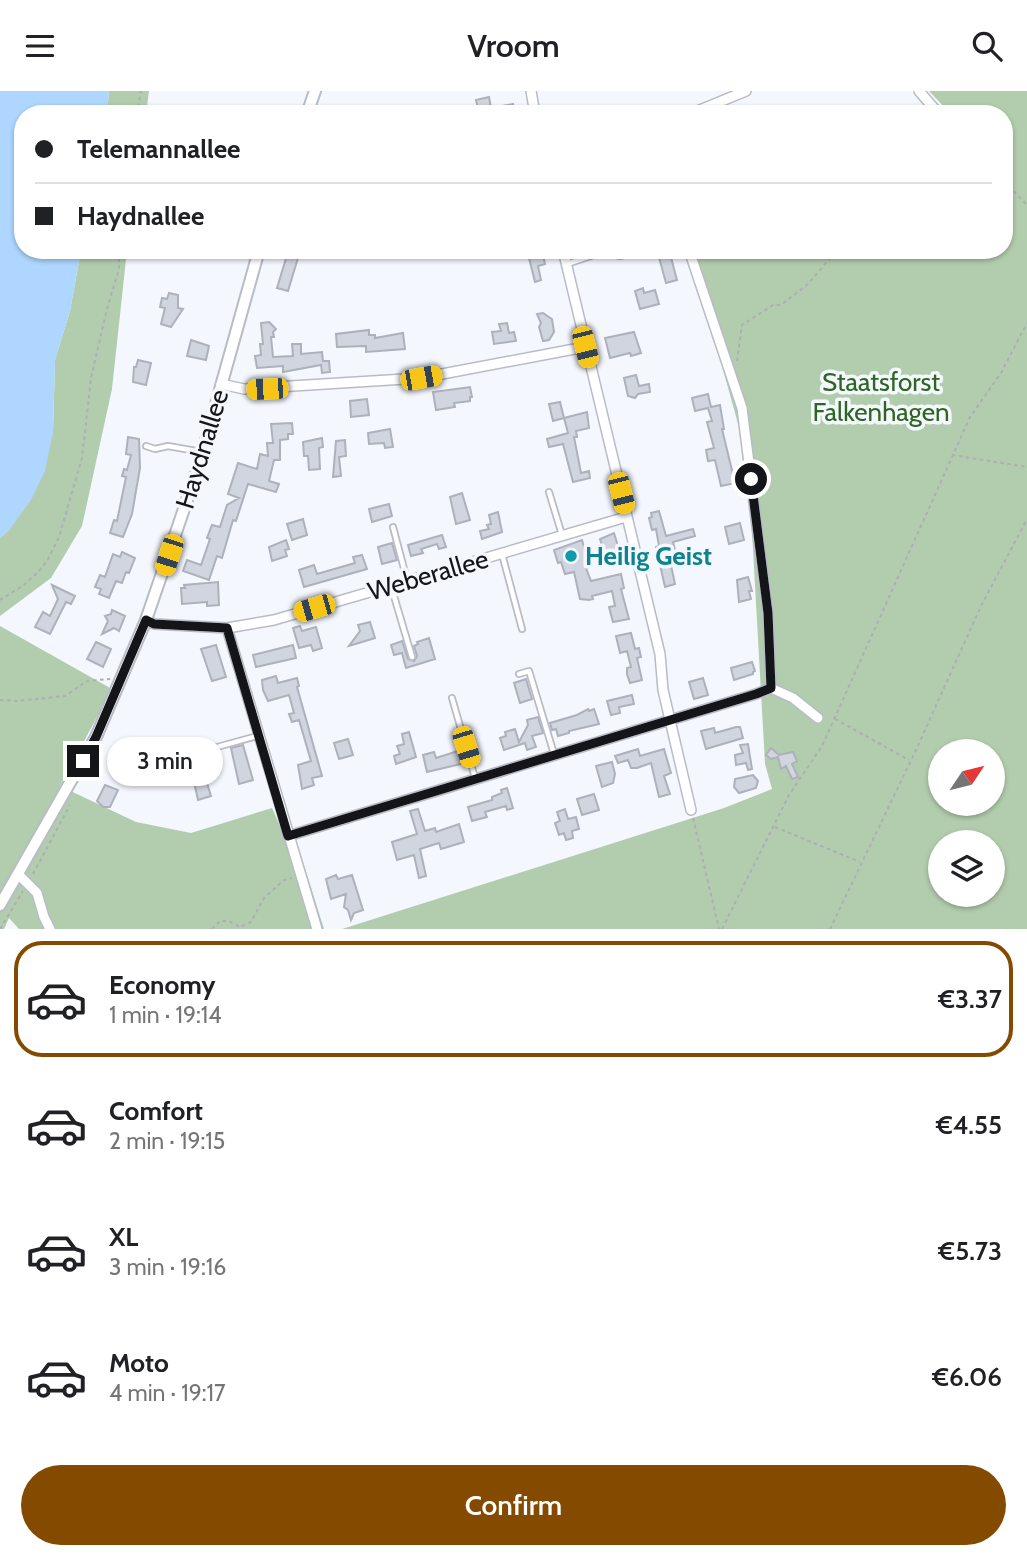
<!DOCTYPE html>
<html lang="en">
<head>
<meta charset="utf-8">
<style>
  body { margin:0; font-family:Cabin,sans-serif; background:#f2f2f2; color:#202124; height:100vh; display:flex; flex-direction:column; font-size:26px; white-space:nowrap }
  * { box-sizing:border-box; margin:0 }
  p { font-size:23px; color:#757577 }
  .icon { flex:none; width:38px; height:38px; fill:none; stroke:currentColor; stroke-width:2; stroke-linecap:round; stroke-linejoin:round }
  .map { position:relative; height:838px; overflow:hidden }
  .side { display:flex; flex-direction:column; background:#fff; flex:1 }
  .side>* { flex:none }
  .hud { position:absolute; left:14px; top:14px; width:999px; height:154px; border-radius:28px; box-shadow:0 2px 5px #0004; display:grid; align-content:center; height:154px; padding:0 21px; background:#fff }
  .needle { width:46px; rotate:55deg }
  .tools { position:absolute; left:928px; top:648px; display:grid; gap:14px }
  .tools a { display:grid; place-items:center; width:77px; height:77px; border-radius:50%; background:#fff; box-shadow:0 2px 5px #0004; font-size:35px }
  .end { position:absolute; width:32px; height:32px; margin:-16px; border:9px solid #141519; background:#fff; box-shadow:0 0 0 4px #fff }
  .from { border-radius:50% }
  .bubble { position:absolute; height:49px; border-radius:24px; background:#fff; box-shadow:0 2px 5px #0004; font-size:23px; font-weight:600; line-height:49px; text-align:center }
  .car { position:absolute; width:21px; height:42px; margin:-21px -10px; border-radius:9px; box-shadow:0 0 5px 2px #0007; background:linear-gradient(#f5c518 24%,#345 0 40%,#f5c518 0 76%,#345 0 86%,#f5c518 0) }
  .hud b { display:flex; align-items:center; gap:24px; height:66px; font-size:26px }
  .hud b+b { border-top:2px solid #e0e0e0 }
  .hud i { width:18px; height:18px; background:#202124 }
  ul { padding:12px 0 0; list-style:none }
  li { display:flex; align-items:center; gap:21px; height:116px; margin:0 14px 10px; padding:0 7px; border:4px solid transparent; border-radius:28px }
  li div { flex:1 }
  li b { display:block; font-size:26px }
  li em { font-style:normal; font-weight:600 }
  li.on { border-color:#844a00 }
  li>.icon { width:63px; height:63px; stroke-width:1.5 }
  .primary-button { display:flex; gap:14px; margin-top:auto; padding:14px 21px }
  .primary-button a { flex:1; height:80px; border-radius:42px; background:#844a00; color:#fff; font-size:28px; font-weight:600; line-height:80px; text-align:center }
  header { display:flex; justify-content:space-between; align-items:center; height:91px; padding:0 21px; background:#fff; font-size:32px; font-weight:600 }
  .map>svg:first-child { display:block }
</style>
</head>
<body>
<header><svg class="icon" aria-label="menu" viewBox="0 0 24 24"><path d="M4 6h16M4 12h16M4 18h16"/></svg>Vroom<svg class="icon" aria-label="search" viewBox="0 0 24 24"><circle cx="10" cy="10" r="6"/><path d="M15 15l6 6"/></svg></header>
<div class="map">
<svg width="1027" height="838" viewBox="0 0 1027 838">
  <rect width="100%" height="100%" fill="#f4f7fd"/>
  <path fill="#b2cdad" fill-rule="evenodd" d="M109,0H149L146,23H107Z
    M929,0H1027V838H342L724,717L772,698L765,673L748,369L690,159H1004V23H940L947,19ZM940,660H992V712H940ZM940,751H992V803H940Z
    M81,159H127L112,298L82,435L51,487L0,525V447L10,438L53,341L55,269L70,220Z
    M0,535L112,598L60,695L136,731L191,742L272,717L287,750L298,755L324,838H19L9,827L4,838H0Z"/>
  <path fill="#aed6fe" d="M0,0H109L107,23H23V159H81L70,220L55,269L53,341L45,380L31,409L10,438L0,447Z"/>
  <path fill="#d1d5e0" stroke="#adb1bc" stroke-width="2" d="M489,6L491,17L513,13L515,23H479L476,9Z
    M537,159L542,160L545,173L538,175L541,189L535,191L528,163Z
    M657,159H669L677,189L666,192Z
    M287,164L298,167L288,200L277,197Z
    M643,197L644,202L655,199L659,213L640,218L635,200Z
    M169,202L178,204V217L183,218L171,236L161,233L165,217L160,216L162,207L167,208Z
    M543,222L552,228L554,241L549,249L543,250L539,236L541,232L537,223Z
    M269,231L276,238L273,241L274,246H271L273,266L293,265L292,253H301V263L322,261L323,270H329L330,281L322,282L321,274L283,281V275L257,277L255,265L261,264L260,253H263L261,232Z
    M507,232L509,242L514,241L516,250L494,253L492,241L501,240L499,233Z
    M369,239V244H375V247L403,242L405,258L366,261V255L337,256L336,243Z
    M634,241L641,262L631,265L630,262L610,267L605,247Z
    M191,249L209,255L206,269L187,265Z
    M138,269L151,272L146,294L133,291L134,276H136Z
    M636,284L639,295L649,293L650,301L638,303L635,307L628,305L624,287Z
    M470,296L472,306H470V310L454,312L455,316L436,319L433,301Z
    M708,303L711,316L720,314L724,338H722L735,392L721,395L715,369L708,370L706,359L714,357L707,331L712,330L708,317L695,320L692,307Z
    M367,308L369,324L351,326L350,310Z
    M560,311L564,327L587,321L589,337L576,340L577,346H574L581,382L589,380L590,387L573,391L563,353L549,356L547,348L568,342L564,327L553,330L549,313Z
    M292,332L293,343H288V348L280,349V369H274L269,390L279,393L276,401L248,393L236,430L233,429L222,467L217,465L209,489L183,480L187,469L201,474L210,448L207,447L212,434L220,436L227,414L239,407L228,403L238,372L257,378L260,363L268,365L267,352H273L271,333Z
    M390,338L393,356L385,357L384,352L369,353L368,342Z
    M128,346L139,348L140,377L132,423L123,446L110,442L114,429L117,430L126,386L122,385L124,378L127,379L131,364L126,363Z
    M322,347L323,356L319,357L320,378L309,379L308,365H304L303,351Z
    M345,349L346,365L339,366L341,385L333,386L336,350Z
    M462,402L470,429L456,433L450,406Z
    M389,413L392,425L372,431L369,418Z
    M659,420L666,445L693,438L695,445L673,451L676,463L669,465L675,493L665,496L656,456L659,455L656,438L652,439L649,427L652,426L651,422Z
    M498,421L502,441L482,448L480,440L489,438L487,434L491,433L489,424Z
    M303,428L307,444L292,449L287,433Z
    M740,432L744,449L729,453L725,436Z
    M614,442L620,462L606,467L600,448Z
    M442,444L446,456L439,458L437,453L421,458L423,462L411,465L408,454Z
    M286,449L289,458L285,459L287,465L272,470L269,456Z
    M582,449L590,476L586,477L591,490L621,483L624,497L621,498L629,528L613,531L609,516L615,515L612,500L592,505L593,508L589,509L580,508L574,481L565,483L561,471L558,472L554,459Z
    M392,452L397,469L382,473L378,456Z
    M122,461L135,467L129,482L126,481L122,492L116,490L109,507L99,503L101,498L95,496L100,484L105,486L113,463L120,466Z
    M362,464L367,478L304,496L299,479L314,474L317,483L355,472L353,466Z
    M748,486L752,500H749L751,508L739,511L737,489Z
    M218,491L219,514L207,515V511L182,513L181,497H185L184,494Z
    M52,494L75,505L71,513L66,511L50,543L35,536L43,521L50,525L58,508Z
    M112,519L125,525L119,540L114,537L102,543L108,530L105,525L111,523Z
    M370,531L375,547L349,555L360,540L358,534Z
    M300,535L302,540L316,536L322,557L313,560L311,554L299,557L293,537Z
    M631,542L635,558L639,557L641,566L637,567L642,589L630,592L627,583V577L631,576L627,560L620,562L616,545Z
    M429,547L435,568L406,577L402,562L394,564L391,554L402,550L408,568L414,570L417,565L414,555L418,553L417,551Z
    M96,551L111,558L103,576L87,568Z
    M216,554L226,586L212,590L201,558Z
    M293,554L296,567L256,576L253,564Z
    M752,571L755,580L753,581V583L734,589L731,577Z
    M276,585L278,592L297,587L299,595L297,596L322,685L312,687L314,694L302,698L298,674L311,670L299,629L292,631L289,623L294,622L289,604L268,610L263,599L262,589Z
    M703,587L708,604L694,608L689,591Z
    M526,588L532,608L520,612L514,592Z
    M632,604L634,613L619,616L620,622L611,624L607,610Z
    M588,618L589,620L594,618L599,633L569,640V642L558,645L556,638L552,639L550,632L577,624Z
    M538,626L543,642L532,645L536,656L527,659L525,652L504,659L500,647L506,645L505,641L515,638L519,651L528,634L527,629Z
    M736,636H740L743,647L706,658L701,640L714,637L715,642Z
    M409,641L416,666L396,673L394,665L400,663L397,655L404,653L402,643Z
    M348,648L353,664L339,668L334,652Z
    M748,653L752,678L748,679L746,672L736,674L735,664L743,662L740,654Z
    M243,654L253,689L239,693L231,657Z
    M771,657L779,664L793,661L797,670L792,673L798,686L792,688L786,675L781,678L778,666L771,668L766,664Z
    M638,658L640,665L664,658L671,682L664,685L670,703L659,706L651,672L637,677H631L628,669L618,672L615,665Z
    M461,659L465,672L427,681L423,664L434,661L436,667Z
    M202,665L206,675L202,676L211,705L198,709L189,668Z
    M612,671L615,683L613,692L602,696L596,675Z
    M753,684L758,690L756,697L739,702L734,696L735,688Z
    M105,694L118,699L110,716H103L97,710Z
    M507,697L513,717L507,719L506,715L485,721L487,726L472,730L468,716L492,709V706L502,702L501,699Z
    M594,703L599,719L582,724L577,708Z
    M418,718L425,740L435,737L436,741L459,733L464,751L441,758L439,752L420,758L426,785L419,787L414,764L397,769L392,751L417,743L410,720Z
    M565,718L568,728L576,726L579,738L572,740L573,747L566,749L564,742L559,744L555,732L560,730L557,721Z
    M336,784L338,788L352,784L363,819L354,822L351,829L348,819L344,816L346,803L331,808L326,788Z"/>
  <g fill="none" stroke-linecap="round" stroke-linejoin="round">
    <g stroke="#b8bcc7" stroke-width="8">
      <path id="service" d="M567,173L603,161L620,165L638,161
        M146,355L155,358L168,355L202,361
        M549,401L562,444
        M393,436L407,489
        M502,463L522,538
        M391,495L412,566
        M519,583L529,580L554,663
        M452,607L475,687
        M210,658L257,645"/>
    </g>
    <g stroke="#b8bcc7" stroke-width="12">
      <path id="minor" d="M531,0L535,23
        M919,0L939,23
        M690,23L746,0
        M563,159L660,563L663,599L691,719
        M689,159L742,317L768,522L771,597
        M221,293L244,298L421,287L585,256
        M146,529L154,533L227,537L274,529L626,426
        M227,537L317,838
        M288,745L756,603L771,597L793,607L818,627
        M18,783L37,802L44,826L50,838"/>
    </g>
    <g stroke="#b8bcc7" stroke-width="14">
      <path id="tertiary" d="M307,23L315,0
        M0,814L96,646L146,529L199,374L259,159"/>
    </g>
    <path stroke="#acaeb4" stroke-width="2" stroke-dasharray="3.5 3.5" stroke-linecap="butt" d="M137,23L141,0
      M1004,90L1027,114
      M737,270L742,234L773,214H781L808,193L837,159
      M952,364L1027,376
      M0,509L24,494L38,481L47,470L59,446L82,367L91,287L107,218L119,178V159
      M0,609L17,610L65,605L87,590L110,588
      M835,628L909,669
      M693,727L719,838
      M775,736L860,771
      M33,783L70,714
      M0,838L23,800
      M212,838L220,830H229L240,836L251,831L264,807L284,789L292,787
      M722,838L789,704L822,655L970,326L1001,282L1027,232
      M830,838L916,659L981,515L1027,428"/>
    <use href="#service" stroke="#fff" stroke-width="4.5"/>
    <use href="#minor" stroke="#fff" stroke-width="9"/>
    <use href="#tertiary" stroke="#fff" stroke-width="10"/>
  </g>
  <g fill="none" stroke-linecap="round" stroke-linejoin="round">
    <path stroke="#141519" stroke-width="9" d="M83,670L96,646L146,529L154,533L227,537L288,745L756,603L771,597L768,522L751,388"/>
  </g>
  <circle fill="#0f9aa8" stroke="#f4f7fd" stroke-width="2.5" cx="571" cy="465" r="7"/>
  <g text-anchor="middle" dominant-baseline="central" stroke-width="7" stroke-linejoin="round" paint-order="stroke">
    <g font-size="26" fill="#2d6521" stroke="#f4f7fd">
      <text x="881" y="291">Staatsforst<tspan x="881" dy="30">Falkenhagen</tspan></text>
    </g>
    <g font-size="26" fill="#141519" stroke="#f4f7fd">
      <text transform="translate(202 358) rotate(-73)">Haydnallee</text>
      <text transform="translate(428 484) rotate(-16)">Weberallee</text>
    </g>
    <g font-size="26" font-weight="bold" fill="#0d838f" stroke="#f4f7fd" text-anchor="start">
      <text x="585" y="465">Heilig Geist</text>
    </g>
  </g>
</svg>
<div class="tools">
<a><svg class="needle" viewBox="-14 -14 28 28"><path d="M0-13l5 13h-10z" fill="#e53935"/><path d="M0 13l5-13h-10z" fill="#757577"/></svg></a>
<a><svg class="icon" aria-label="layers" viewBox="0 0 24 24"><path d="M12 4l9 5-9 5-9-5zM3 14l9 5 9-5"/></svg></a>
</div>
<i class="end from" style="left:751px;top:388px"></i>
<i class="end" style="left:83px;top:670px"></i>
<div class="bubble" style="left:107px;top:646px;width:116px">3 min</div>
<i class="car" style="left:585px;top:256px;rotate:166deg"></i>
<i class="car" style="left:421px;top:287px;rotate:80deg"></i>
<i class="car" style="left:267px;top:298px;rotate:268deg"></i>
<i class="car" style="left:621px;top:402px;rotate:166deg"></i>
<i class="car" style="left:169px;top:464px;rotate:198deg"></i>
<i class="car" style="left:314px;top:517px;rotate:254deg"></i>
<i class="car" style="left:466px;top:656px;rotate:163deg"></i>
<div class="hud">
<b><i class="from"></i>Telemannallee</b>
<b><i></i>Haydnallee</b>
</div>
</div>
<section class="side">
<ul>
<li class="on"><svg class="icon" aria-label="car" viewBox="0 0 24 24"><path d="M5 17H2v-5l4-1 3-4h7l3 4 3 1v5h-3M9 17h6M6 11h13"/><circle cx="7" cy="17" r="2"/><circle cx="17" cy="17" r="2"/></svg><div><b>Economy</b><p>1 min · 19:14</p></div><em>€3.37</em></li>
<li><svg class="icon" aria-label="car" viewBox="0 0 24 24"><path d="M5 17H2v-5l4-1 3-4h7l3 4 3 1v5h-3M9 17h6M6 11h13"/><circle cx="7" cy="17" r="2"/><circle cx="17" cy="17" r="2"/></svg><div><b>Comfort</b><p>2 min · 19:15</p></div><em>€4.55</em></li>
<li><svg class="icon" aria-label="car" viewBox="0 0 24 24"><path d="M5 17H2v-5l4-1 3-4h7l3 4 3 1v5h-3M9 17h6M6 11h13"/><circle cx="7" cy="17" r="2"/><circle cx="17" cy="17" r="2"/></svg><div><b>XL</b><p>3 min · 19:16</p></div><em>€5.73</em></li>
<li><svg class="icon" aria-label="car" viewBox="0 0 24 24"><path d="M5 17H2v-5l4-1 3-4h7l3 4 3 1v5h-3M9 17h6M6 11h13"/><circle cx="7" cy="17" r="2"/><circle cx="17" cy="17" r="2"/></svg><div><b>Moto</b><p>4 min · 19:17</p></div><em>€6.06</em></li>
</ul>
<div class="primary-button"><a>Confirm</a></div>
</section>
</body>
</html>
